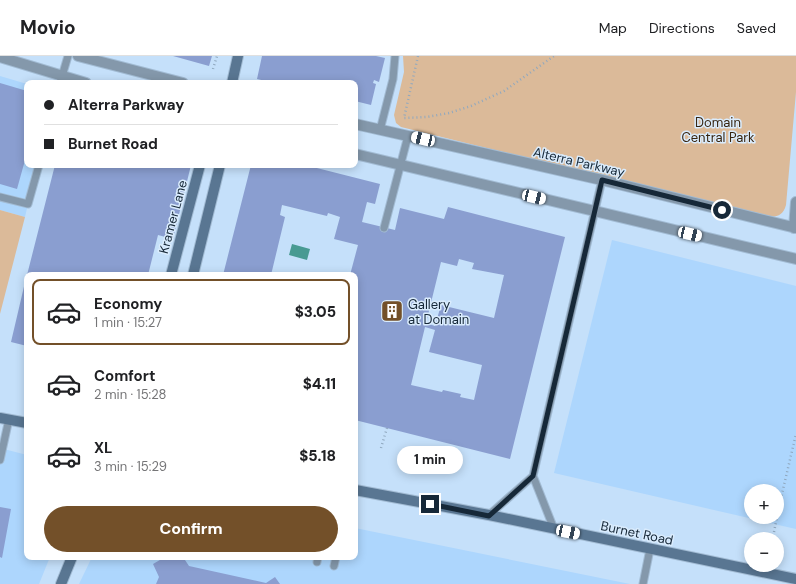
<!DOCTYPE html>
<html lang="en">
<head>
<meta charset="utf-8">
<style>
  body { margin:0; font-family:"DM Sans",sans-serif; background:#f6f6f6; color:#202124; height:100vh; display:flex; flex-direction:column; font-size:15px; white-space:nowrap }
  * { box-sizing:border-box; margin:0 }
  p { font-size:13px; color:#757577 }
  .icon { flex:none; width:22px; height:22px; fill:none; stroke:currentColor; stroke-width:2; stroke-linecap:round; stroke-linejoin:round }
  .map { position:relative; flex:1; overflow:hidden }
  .panel { position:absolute; left:24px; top:216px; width:334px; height:288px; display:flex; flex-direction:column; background:#fff; border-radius:8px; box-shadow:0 2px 10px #0003 }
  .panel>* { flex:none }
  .top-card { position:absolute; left:24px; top:24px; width:334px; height:88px; border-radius:8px; box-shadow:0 2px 10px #0003; display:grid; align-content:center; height:88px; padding:0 20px; background:#fff }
  .tools { position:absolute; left:744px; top:428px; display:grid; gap:8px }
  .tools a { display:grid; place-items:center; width:40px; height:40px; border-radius:50%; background:#fff; box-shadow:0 2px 10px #0003; font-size:20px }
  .end { position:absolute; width:18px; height:18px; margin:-9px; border:5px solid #162838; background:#fff; box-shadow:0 0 0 2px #fff }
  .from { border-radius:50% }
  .bubble { position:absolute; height:28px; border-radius:14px; background:#fff; box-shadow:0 2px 10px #0003; font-size:13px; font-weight:800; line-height:28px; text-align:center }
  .car { position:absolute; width:12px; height:24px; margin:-12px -6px; border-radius:5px; box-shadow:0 0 3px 1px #0007; background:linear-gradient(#fff 24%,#345 0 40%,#fff 0 76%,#345 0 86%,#fff 0) }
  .top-card b { display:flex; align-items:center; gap:14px; height:38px; font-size:15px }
  .top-card b+b { border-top:1px solid #e0e0e0 }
  .top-card i { width:10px; height:10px; background:#202124 }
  ul { padding:7px 0 0; list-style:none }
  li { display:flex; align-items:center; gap:12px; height:66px; margin:0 8px 6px; padding:0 12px; border:2px solid transparent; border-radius:8px }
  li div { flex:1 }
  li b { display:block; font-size:15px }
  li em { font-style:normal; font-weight:800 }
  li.active { border-color:#735029 }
  li>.icon { width:36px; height:36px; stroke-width:1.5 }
  .cta { display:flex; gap:8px; margin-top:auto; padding:8px 20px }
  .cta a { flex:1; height:46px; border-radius:24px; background:#735029; color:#fff; font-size:16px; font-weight:800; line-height:46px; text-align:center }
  header { display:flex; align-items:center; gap:24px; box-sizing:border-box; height:56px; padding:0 20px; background:#fff; border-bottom:1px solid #e0e0e0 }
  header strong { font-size:19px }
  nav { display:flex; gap:22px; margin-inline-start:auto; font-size:14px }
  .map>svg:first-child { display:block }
</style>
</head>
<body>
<header>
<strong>Movio</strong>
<nav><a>Map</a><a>Directions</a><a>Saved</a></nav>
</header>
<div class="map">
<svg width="796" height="528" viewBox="0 0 796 528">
  <rect width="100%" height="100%" fill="#c5e0fa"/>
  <path fill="#add6fd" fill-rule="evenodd" d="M0,20L27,28V109H37L25,161L0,154Z
    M612,184L796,230V473L554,417ZM751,435H777V461H751Z
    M0,392L27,399V501H50L39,528H0Z
    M355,472L630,528H79L92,501H355Z"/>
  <path fill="#dbba99" d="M403,0H796V36L786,149C783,160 776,162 765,160L401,71L396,67L394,59L404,16Z
    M0,154L25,161L0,258Z"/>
  <path fill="#489a92" d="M292,188L310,193L307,204L289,199Z"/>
  <path fill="#8a9ed0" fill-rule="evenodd" d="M173,0H212L209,10Z
    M262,0H376L385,2L379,26L374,24L373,27L376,28L371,49L355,45V27H274L257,23Z
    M0,27L27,35V97L17,133L0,128Z
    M55,109H191L173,183L158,179L148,219H27Z
    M251,109H305L380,128L375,148L367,146L362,166L395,174L400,152L444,163L448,151L565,181L510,403L355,364V219H350L358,189L334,183L340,161L328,157L327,160L282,149L280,159L285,161L271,219H223ZM459,203L474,207L472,213L504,219L494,262L441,249L435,270L426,267L441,206L457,210ZM425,271L435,274L429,296L482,309L474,344L460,341L461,338L443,334L442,336L411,329Z
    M26,222H27V290L11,286Z
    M0,451L11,453L2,502L0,501Z
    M165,501H183L189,510L266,527L275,521L280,528H156L159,521L153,508Z"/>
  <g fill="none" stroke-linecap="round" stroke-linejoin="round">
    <g stroke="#a2bbd3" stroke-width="9">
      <path id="lane" d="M60,27L68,0
        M380,74L393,23L395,0
        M0,141L28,148L39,109
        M384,172L408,80
        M0,404L9,363
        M533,420L554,473
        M489,459L533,420L602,124
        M317,506L318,501
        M334,510L336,501
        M643,528L650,493"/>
    </g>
    <g stroke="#a2bbd3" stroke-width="12">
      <path id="street" d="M78,0L183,27
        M0,1L86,27
        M355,68L602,124L796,172
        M355,98L796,203
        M794,172L796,146"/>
    </g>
    <g stroke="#a2bbd3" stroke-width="12">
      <path id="secondary" d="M232,27L238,0
        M171,219L200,109
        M193,219L220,109
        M0,362L27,367
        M355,434L489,459L796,523
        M61,528L72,501"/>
    </g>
    <path stroke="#90a8bf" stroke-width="2.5" stroke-dasharray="1 3" stroke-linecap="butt" d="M418,0L404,62L427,61L449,57L471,50L504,35L554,0
      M213,13L217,0
      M381,392L387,372
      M777,459L796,378
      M774,476L777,461"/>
    <use href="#lane" stroke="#8498ab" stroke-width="7"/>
    <use href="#street" stroke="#8498ab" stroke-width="10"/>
    <use href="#secondary" stroke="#597692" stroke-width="10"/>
  </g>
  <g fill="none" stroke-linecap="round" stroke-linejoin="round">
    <path stroke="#162838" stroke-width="5" d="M430,448L489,460L533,420L602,124L722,154"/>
  </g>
  <defs>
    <g id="building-square" transform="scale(1.15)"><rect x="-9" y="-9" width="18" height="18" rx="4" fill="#735029" stroke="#daecfd"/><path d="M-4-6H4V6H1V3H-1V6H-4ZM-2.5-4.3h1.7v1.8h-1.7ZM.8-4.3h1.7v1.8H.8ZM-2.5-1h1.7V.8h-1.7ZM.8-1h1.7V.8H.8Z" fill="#fff"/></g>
  </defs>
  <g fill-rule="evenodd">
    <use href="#building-square" x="392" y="255"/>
  </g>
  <g text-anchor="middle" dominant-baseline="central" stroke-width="3" stroke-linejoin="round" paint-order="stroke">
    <g font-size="13" fill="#382510" stroke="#daecfd">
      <text x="718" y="66">Domain<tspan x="718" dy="15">Central Park</tspan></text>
    </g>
    <g font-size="13" fill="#162838" stroke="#daecfd">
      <text transform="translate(579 106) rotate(13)">Alterra Parkway</text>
      <text transform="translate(173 161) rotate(-75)">Kramer Lane</text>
      <text transform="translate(637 477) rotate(12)">Burnet Road</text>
    </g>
    <g font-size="13" fill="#162838" stroke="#daecfd" text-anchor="start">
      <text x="408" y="248">Gallery<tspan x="408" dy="15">at Domain</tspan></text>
    </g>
  </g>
</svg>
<div class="tools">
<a>+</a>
<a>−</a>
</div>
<i class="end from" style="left:722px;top:154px"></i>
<i class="end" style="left:430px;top:448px"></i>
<div class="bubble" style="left:397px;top:390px;width:66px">1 min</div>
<i class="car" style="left:423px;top:83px;rotate:283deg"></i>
<i class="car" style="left:534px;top:141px;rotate:103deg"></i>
<i class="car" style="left:690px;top:178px;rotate:103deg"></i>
<i class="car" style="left:568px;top:476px;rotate:102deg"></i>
<div class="top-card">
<b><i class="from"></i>Alterra Parkway</b>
<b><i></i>Burnet Road</b>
</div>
<section class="panel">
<ul>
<li class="active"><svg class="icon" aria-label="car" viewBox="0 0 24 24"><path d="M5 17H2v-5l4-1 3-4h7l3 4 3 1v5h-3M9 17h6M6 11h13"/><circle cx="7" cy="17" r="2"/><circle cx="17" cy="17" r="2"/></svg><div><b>Economy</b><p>1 min · 15:27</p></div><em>$3.05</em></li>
<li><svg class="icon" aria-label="car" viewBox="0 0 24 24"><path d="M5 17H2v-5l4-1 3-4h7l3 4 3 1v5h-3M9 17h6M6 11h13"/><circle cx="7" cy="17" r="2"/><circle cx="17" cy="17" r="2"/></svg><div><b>Comfort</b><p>2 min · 15:28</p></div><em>$4.11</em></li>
<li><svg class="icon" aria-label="car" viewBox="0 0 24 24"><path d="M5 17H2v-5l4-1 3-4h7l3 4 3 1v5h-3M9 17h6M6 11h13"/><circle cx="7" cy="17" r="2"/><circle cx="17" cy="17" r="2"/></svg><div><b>XL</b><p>3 min · 15:29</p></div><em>$5.18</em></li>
</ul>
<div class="cta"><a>Confirm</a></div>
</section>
</div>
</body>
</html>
